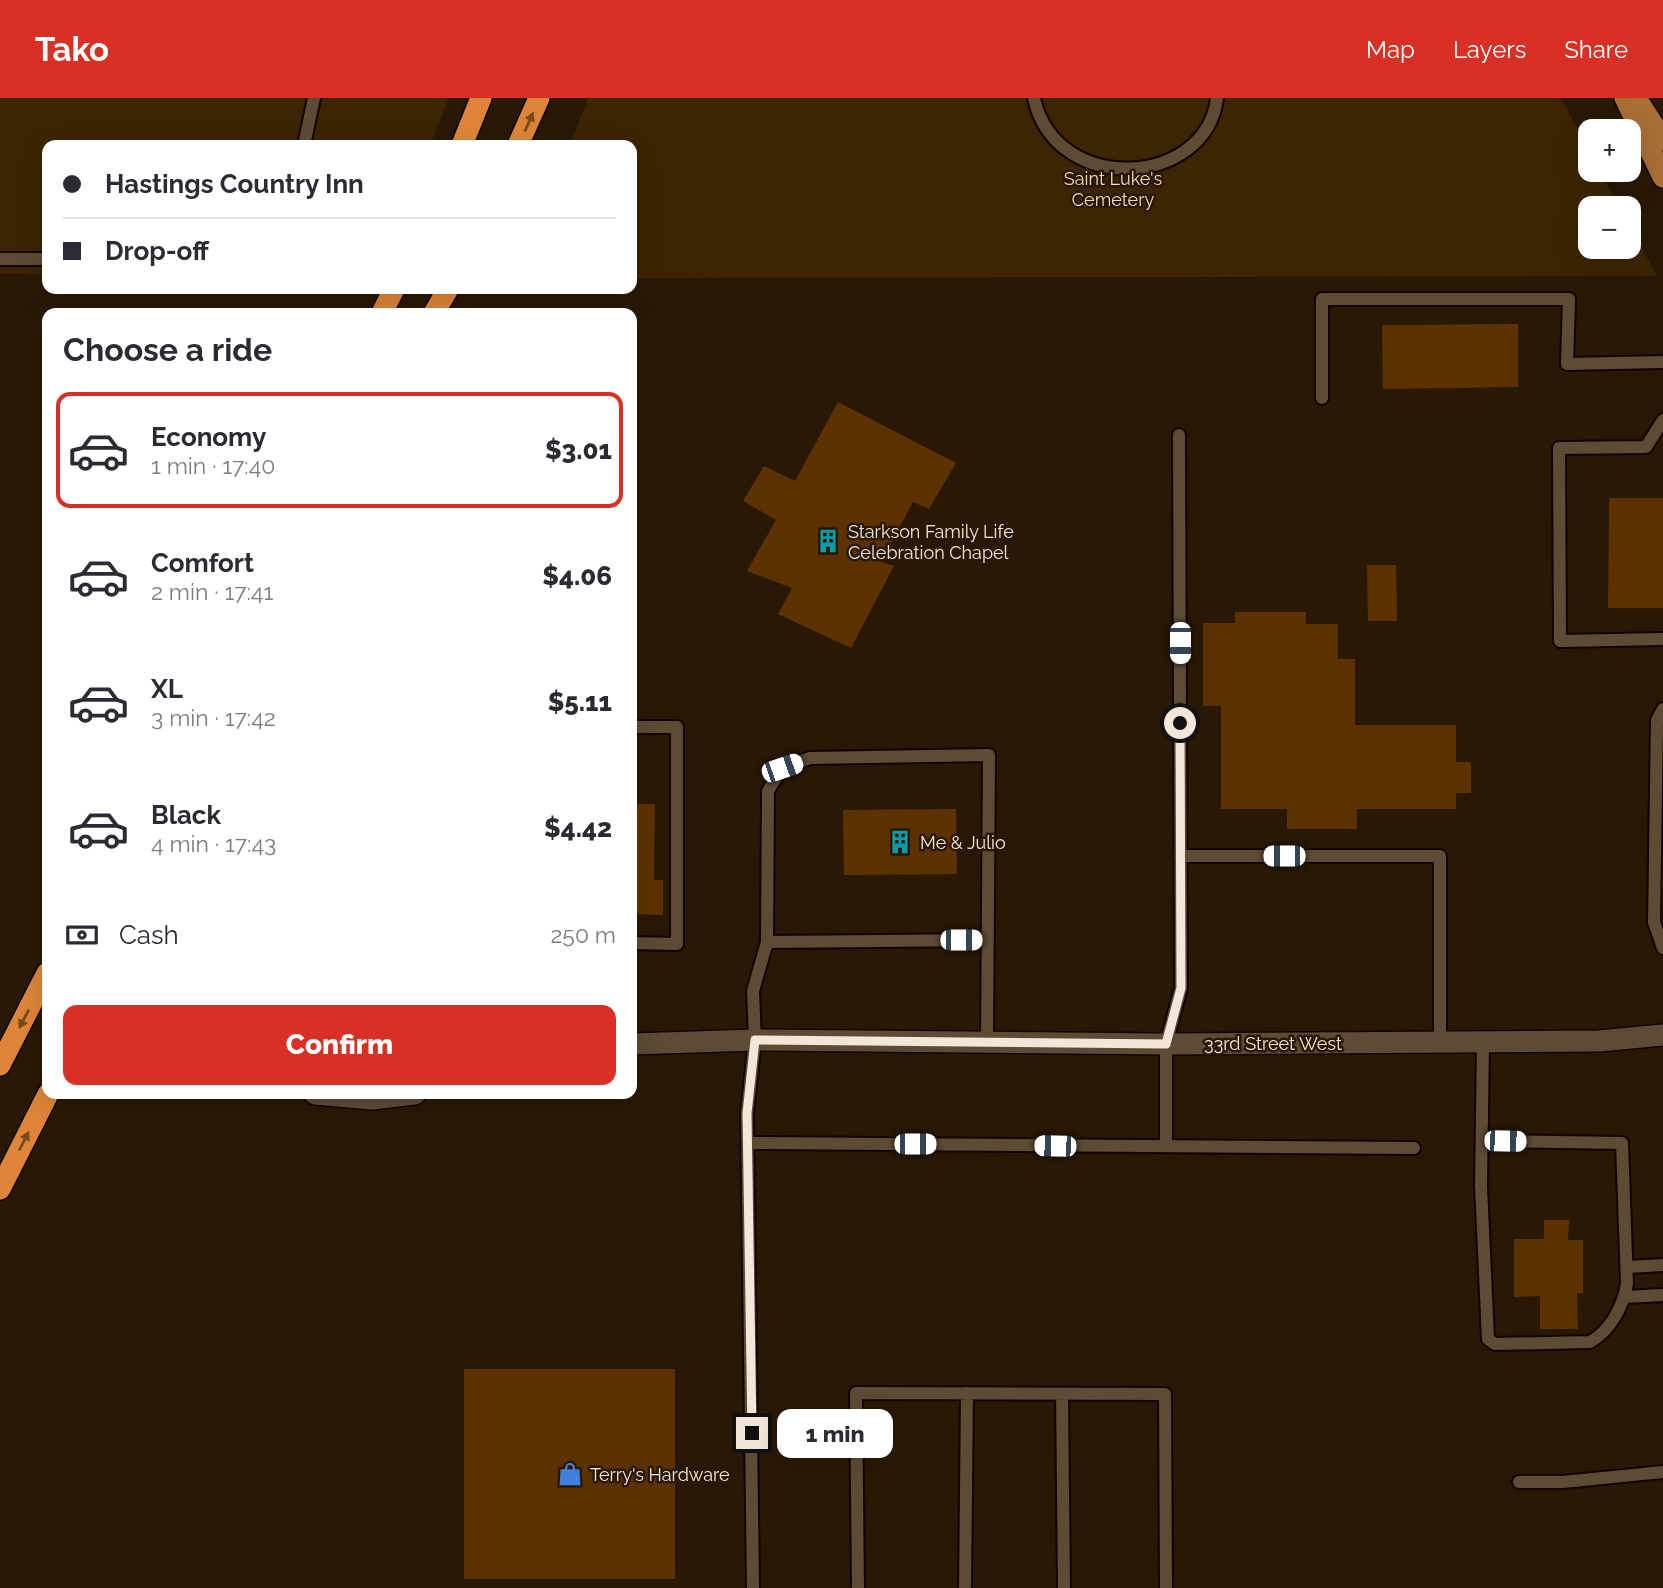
<!DOCTYPE html>
<html lang="en">
<head>
<meta charset="utf-8">
<style>
  body { margin:0; font-family:Raleway,sans-serif; background:#f2f2f3; color:#2b2b33; height:100vh; display:flex; flex-direction:column; font-size:26px; white-space:nowrap }
  * { box-sizing:border-box; margin:0 }
  p { font-size:23px; color:#7c7c81 }
  .icon { flex:none; width:38px; height:38px; fill:none; stroke:currentColor; stroke-width:2; stroke-linecap:round; stroke-linejoin:round }
  .map { position:relative; flex:1; overflow:hidden }
  .sheet { position:absolute; left:42px; top:210px; width:595px; height:791px; display:flex; flex-direction:column; background:#fff; border-radius:14px; box-shadow:0 7px 28px #0002 }
  .sheet>* { flex:none }
  .guide { position:absolute; left:42px; top:42px; width:595px; height:154px; border-radius:14px; box-shadow:0 7px 28px #0002; display:grid; align-content:center; height:154px; padding:0 21px; background:#fff }
  .buttons { position:absolute; left:1578px; top:21px; display:grid; gap:14px }
  .buttons a { display:grid; place-items:center; width:63px; height:63px; border-radius:14px; background:#fff; box-shadow:0 7px 28px #0002; font-size:35px }
  .end { position:absolute; width:32px; height:32px; margin:-16px; border:9px solid #f2e6d9; background:#111; box-shadow:0 0 0 4px #111 }
  .from { border-radius:50% }
  .bubble { position:absolute; height:49px; border-radius:14px; background:#fff; box-shadow:0 7px 28px #0002; font-size:23px; font-weight:800; line-height:49px; text-align:center }
  .car { position:absolute; width:21px; height:42px; margin:-21px -10px; border-radius:9px; box-shadow:0 0 5px 2px #0007; background:linear-gradient(#fff 24%,#345 0 40%,#fff 0 76%,#345 0 86%,#fff 0) }
  .guide b { display:flex; align-items:center; gap:24px; height:66px; font-size:26px }
  .guide b+b { border-top:2px solid #e1e1e2 }
  .guide i { width:18px; height:18px; background:#2b2b33 }
  ul { padding:0; list-style:none }
  li { display:flex; align-items:center; gap:21px; height:116px; margin:0 14px 10px; padding:0 7px; border:4px solid transparent; border-radius:14px }
  li div { flex:1 }
  li b { display:block; font-size:26px }
  li em { font-style:normal; font-weight:800 }
  li.on { border-color:#d93025 }
  li>.icon { width:63px; height:63px; stroke-width:1.5 }
  h2 { padding:0 21px; font-size:32px; line-height:84px }
  .pay { display:flex; align-items:center; gap:18px; height:77px; padding:0 21px; font-size:26px }
  .pay p { margin-inline-start:auto }
  .primary-button { display:flex; gap:14px; margin-top:auto; padding:14px 21px }
  .primary-button a { flex:1; height:80px; border-radius:14px; background:#d93025; color:#fff; font-size:28px; font-weight:800; line-height:80px; text-align:center }
  header { display:flex; align-items:center; gap:42px; box-sizing:border-box; height:98px; padding:0 35px; background:#d93025; color:#fff }
  header strong { font-size:33px }
  nav { display:flex; gap:38px; margin-inline-start:auto; font-size:24px }
  .map>svg:first-child { display:block }
</style>
</head>
<body>
<header>
<strong>Tako</strong>
<nav><a>Map</a><a>Layers</a><a>Share</a></nav>
</header>
<div class="map">
<svg width="1663" height="1490" viewBox="0 0 1663 1490">
  <rect width="100%" height="100%" fill="#291904"/>
  <path fill="#3d2502" d="M0,0H449L430,47H47V176H0Z
    M588,0H1561L1591,56V72H1599L1620,110H1591V149H1629V127L1657,178L632,180V47H570Z"/>
  <path fill="#5d3200" d="M1518,226V289L1383,291L1382,227Z
    M838,304L956,365L929,411L913,404L881,464L894,468L851,550L778,516L792,490L747,473L776,422L743,403L764,368L795,383Z
    M1609,400H1663V510H1608Z
    M1367,467H1396L1397,523H1368Z
    M1235,514H1306V526H1338V561H1355V627H1456V664H1471V695H1456V711H1357V731H1287V711H1221V608H1203V525H1235Z
    M1660,677H1663V789H1661Z
    M632,706H655L654,782H663V817L632,816Z
    M956,711L957,776L844,777L843,712Z
    M1544,1122H1569L1568,1142H1583V1196L1577,1195L1578,1231H1540V1198L1514,1199V1141H1544Z
    M464,1271H675V1481H464Z"/>
  <g fill="none" stroke-linecap="round" stroke-linejoin="round">
    <g stroke="#110400" stroke-width="16">
      <path id="lane" d="M1034,0C1055,98 1206,90 1217,0
        M304,47L314,0
        M0,161H47
        M1322,300V201H1569L1567,266L1663,264
        M1663,322L1646,349L1559,350L1560,543L1663,541
        M1663,611L1657,622L1654,824L1663,850
        M632,629H677V846L632,845
        M1180,758H1440V944
        M767,844L988,842
        M1482,1043L1622,1045L1627,1186C1623,1209 1610,1233 1590,1244L1495,1246L1488,1241L1481,1088L1483,944
        M748,1045L1414,1050
        M1166,1048V946L1181,890L1179,337
        M1628,1169L1663,1167
        M1625,1199L1663,1197
        M1062,1296L1064,1490
        M1519,1384H1563L1663,1374
        M753,1490L747,1015L755,942L753,893L767,844L768,693L782,670L810,660L989,657L987,943
        M858,1490L856,1295L1165,1296L1166,1490
        M965,1490L967,1295"/>
    </g>
    <g stroke="#110400" stroke-width="24">
      <path id="secondary" d="M632,946L755,942L1166,946L1599,943L1663,937
        M315,996L372,1001L415,996"/>
    </g>
    <g stroke="#110400" stroke-width="24">
      <path id="primary" d="M1625,0L1663,79
        M1636,0L1663,42"/>
    </g>
    <g stroke="#110400" stroke-width="24">
      <path id="highway" d="M462,47L481,0
        M518,47L539,0
        M382,215L394,191
        M434,215L448,191
        M0,967L47,875
        M0,1091L48,996"/>
    </g>
    <use href="#lane" stroke="#5d4b34" stroke-width="12"/>
    <use href="#secondary" stroke="#5d4b34" stroke-width="21"/>
    <use href="#primary" stroke="#aa6e37" stroke-width="21"/>
    <use href="#highway" stroke="#de8539" stroke-width="21"/>
  </g>
  <defs><path id="oneway-solid" d="M-6-.8H1V-3.2L6.5 0L1 3.2V.8H-6Z" transform="scale(1.75)"/></defs>
  <g fill="#7a4a1c">
    <use href="#oneway-solid" transform="translate(529 24) rotate(-66)"/>
    <use href="#oneway-solid" transform="translate(24 921) rotate(118)"/>
    <use href="#oneway-solid" transform="translate(24 1043) rotate(-63)"/>
  </g>
  <g fill="none" stroke-linecap="round" stroke-linejoin="round">
    <path stroke="#f2e6d9" stroke-width="9" d="M752,1335L747,1015L755,942L1166,946L1181,890L1180,625"/>
  </g>
  <defs>
    <g id="building-bare" transform="scale(1.89)"><path d="M-4-6H4V6H1V3H-1V6H-4ZM-2.5-4.3h1.7v1.8h-1.7ZM.8-4.3h1.7v1.8H.8ZM-2.5-1h1.7V.8h-1.7ZM.8-1h1.7V.8H.8Z" fill="#0f9aa8" stroke="#291904" stroke-width="2.5" paint-order="stroke"/></g>
    <g id="shop-bare" transform="scale(1.89)"><path d="M-5-2.5h2.3a2.7 3.5 0 0 1 5.4 0H5L5.5 6h-11ZM-1.5-2.5h3a1.5 2.3 0 0 0-3 0Z" fill="#3f7fe0" stroke="#291904" stroke-width="2.5" paint-order="stroke"/></g>
  </defs>
  <g fill-rule="evenodd">
    <use href="#building-bare" x="828" y="443"/>
    <use href="#building-bare" x="900" y="744"/>
    <use href="#shop-bare" x="570" y="1376"/>
  </g>
  <g text-anchor="middle" dominant-baseline="central" stroke-width="5" stroke-linejoin="round" paint-order="stroke">
    <g font-size="18" fill="#f6dab8" stroke="#291904">
      <text x="1113" y="80">Saint Luke's<tspan x="1113" dy="21">Cemetery</tspan></text>
    </g>
    <g font-size="18" fill="#f2e6d9" stroke="#291904" text-anchor="start">
      <text x="848" y="433">Starkson Family Life<tspan x="848" dy="21">Celebration Chapel</tspan></text>
      <text x="920" y="744">Me &amp; Julio</text>
      <text x="590" y="1376">Terry's Hardware</text>
    </g>
    <g font-size="18" fill="#f2e6d9" stroke="#291904">
      <text x="1273" y="945">33rd Street West</text>
    </g>
  </g>
</svg>
<div class="buttons">
<a>+</a>
<a>−</a>
</div>
<i class="end from" style="left:1180px;top:625px"></i>
<i class="end" style="left:752px;top:1335px"></i>
<div class="bubble" style="left:777px;top:1311px;width:116px">1 min</div>
<i class="car" style="left:1180px;top:545px;rotate:180deg"></i>
<i class="car" style="left:782px;top:670px;rotate:71deg"></i>
<i class="car" style="left:1284px;top:758px;rotate:270deg"></i>
<i class="car" style="left:961px;top:842px;rotate:90deg"></i>
<i class="car" style="left:1505px;top:1043px;rotate:91deg"></i>
<i class="car" style="left:915px;top:1046px;rotate:90deg"></i>
<i class="car" style="left:1055px;top:1048px;rotate:271deg"></i>
<div class="guide">
<b><i class="from"></i>Hastings Country Inn</b>
<b><i></i>Drop-off</b>
</div>
<section class="sheet">
<h2>Choose a ride</h2>
<ul>
<li class="on"><svg class="icon" aria-label="car" viewBox="0 0 24 24"><path d="M5 17H2v-5l4-1 3-4h7l3 4 3 1v5h-3M9 17h6M6 11h13"/><circle cx="7" cy="17" r="2"/><circle cx="17" cy="17" r="2"/></svg><div><b>Economy</b><p>1 min · 17:40</p></div><em>$3.01</em></li>
<li><svg class="icon" aria-label="car" viewBox="0 0 24 24"><path d="M5 17H2v-5l4-1 3-4h7l3 4 3 1v5h-3M9 17h6M6 11h13"/><circle cx="7" cy="17" r="2"/><circle cx="17" cy="17" r="2"/></svg><div><b>Comfort</b><p>2 min · 17:41</p></div><em>$4.06</em></li>
<li><svg class="icon" aria-label="car" viewBox="0 0 24 24"><path d="M5 17H2v-5l4-1 3-4h7l3 4 3 1v5h-3M9 17h6M6 11h13"/><circle cx="7" cy="17" r="2"/><circle cx="17" cy="17" r="2"/></svg><div><b>XL</b><p>3 min · 17:42</p></div><em>$5.11</em></li>
<li><svg class="icon" aria-label="car" viewBox="0 0 24 24"><path d="M5 17H2v-5l4-1 3-4h7l3 4 3 1v5h-3M9 17h6M6 11h13"/><circle cx="7" cy="17" r="2"/><circle cx="17" cy="17" r="2"/></svg><div><b>Black</b><p>4 min · 17:43</p></div><em>$4.42</em></li>
</ul>
<div class="pay"><svg class="icon" aria-label="cash" viewBox="0 0 24 24"><path d="M3 7h18v10H3z"/><circle cx="12" cy="12" r="2"/></svg>Cash<p>250 m</p></div>
<div class="primary-button"><a>Confirm</a></div>
</section>
</div>
</body>
</html>
